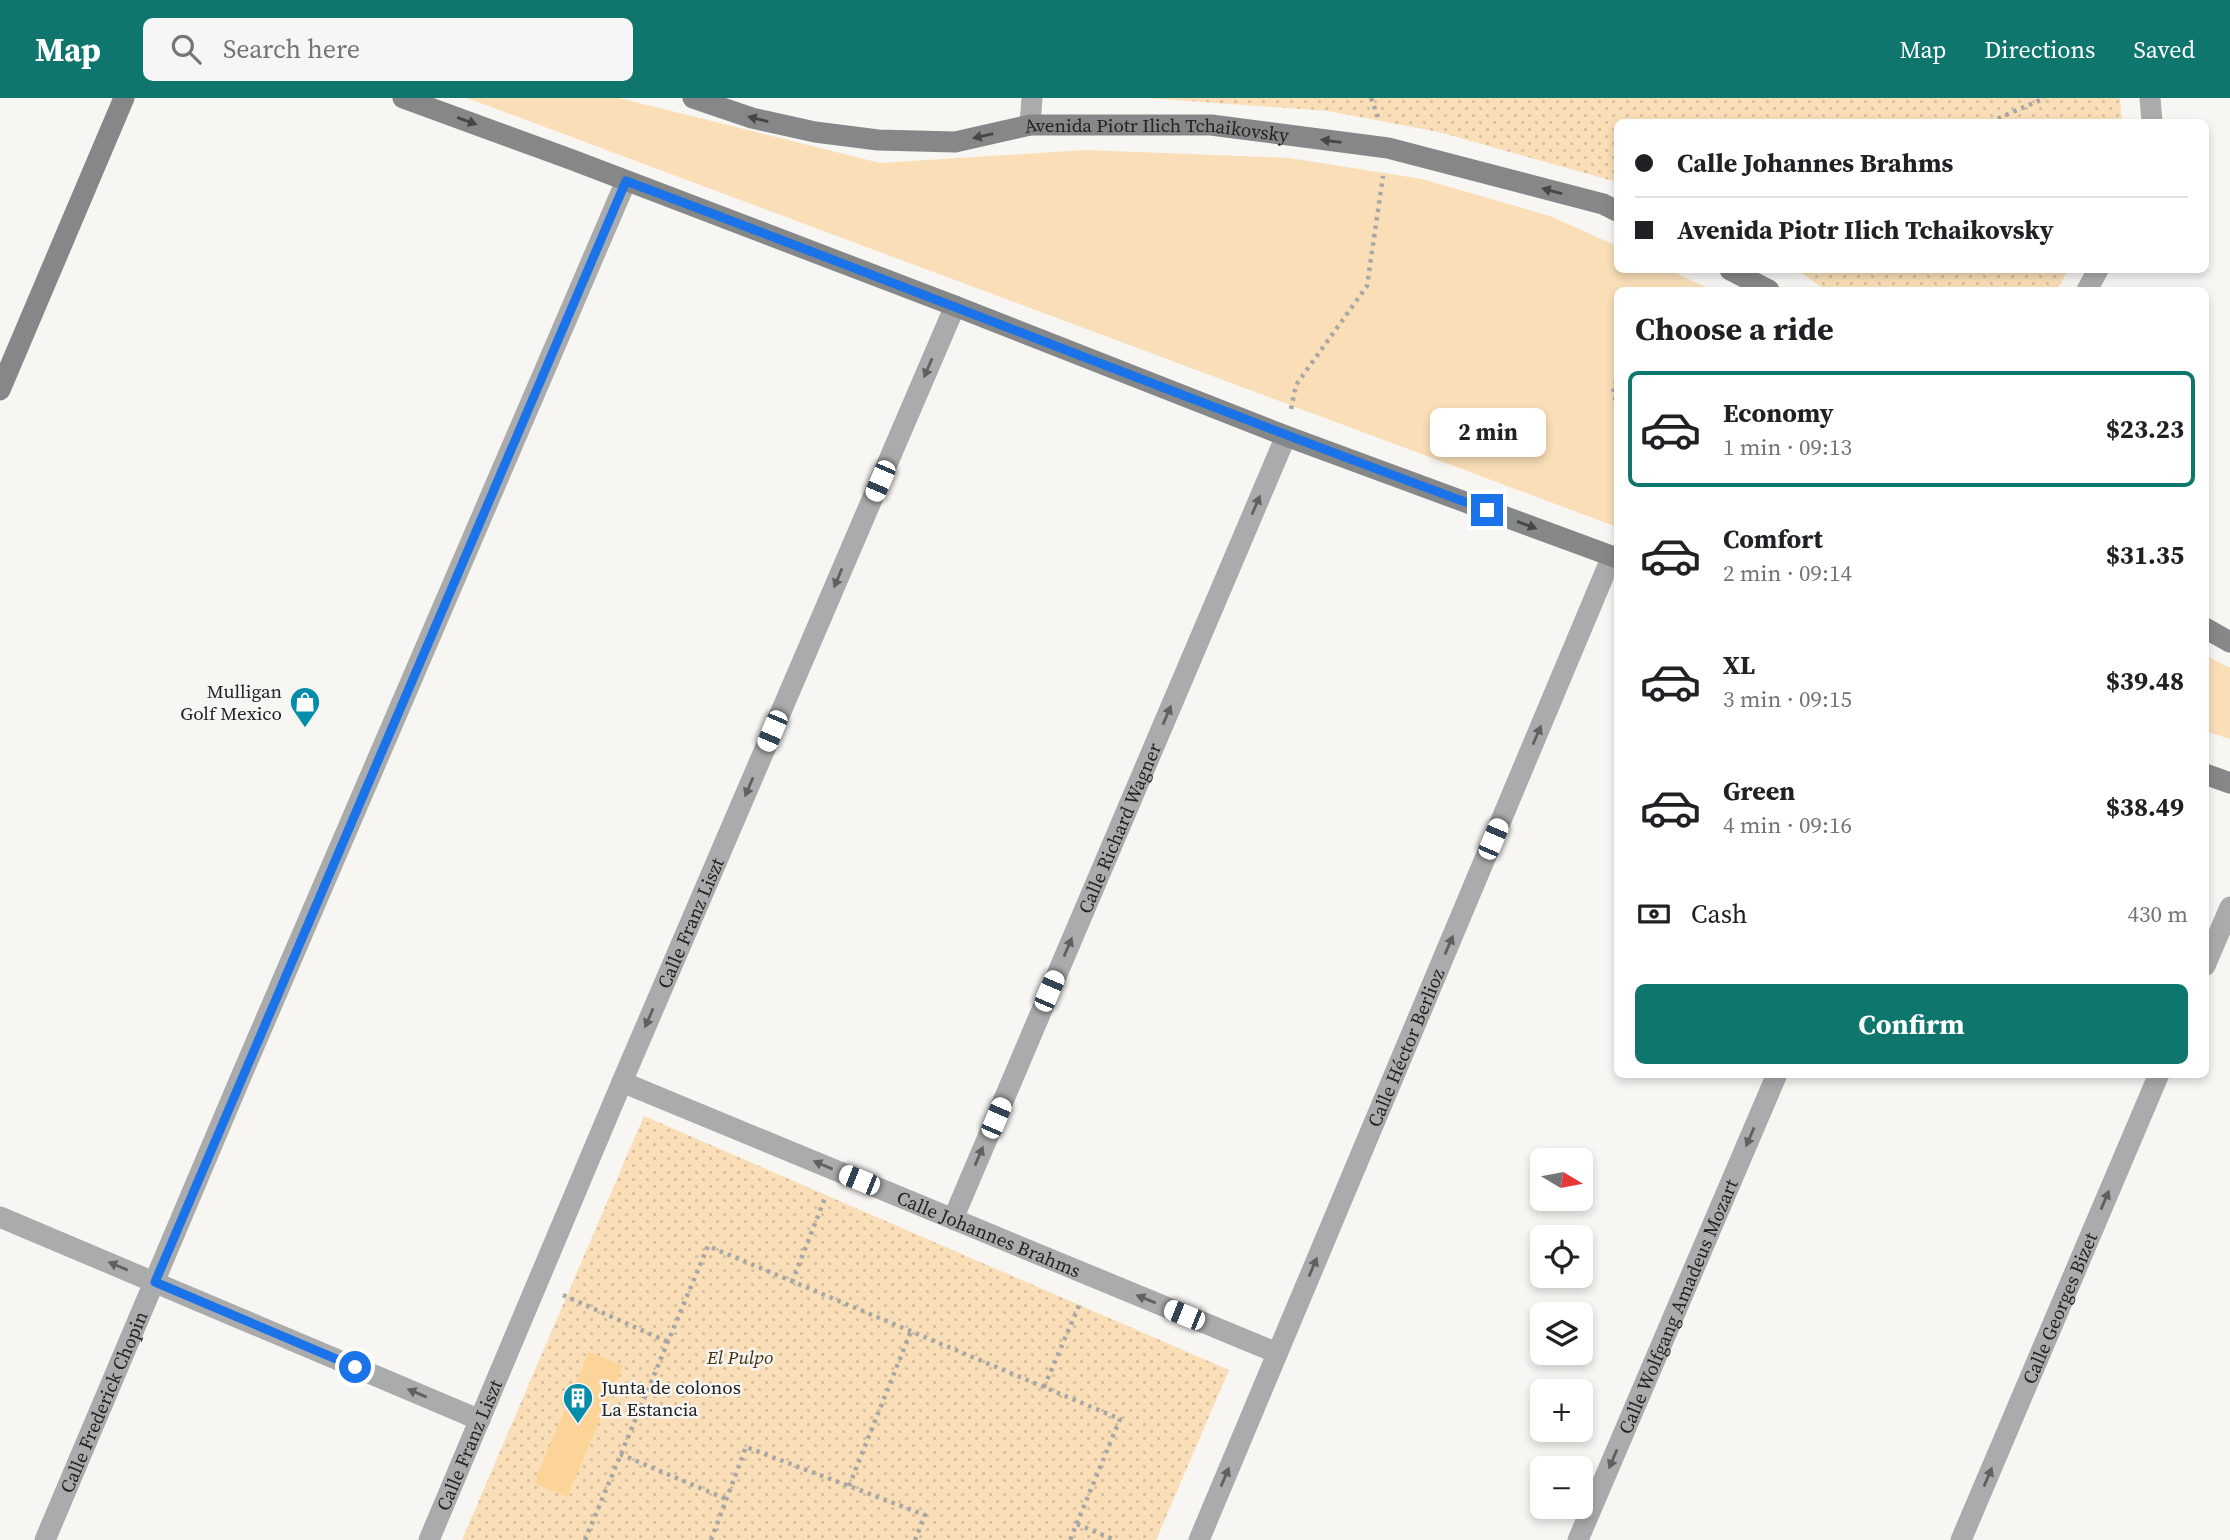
<!DOCTYPE html>
<html lang="en">
<head>
<meta charset="utf-8">
<style>
  body { margin:0; font-family:"Source Serif 4",serif; background:#f6f6f6; color:#202124; height:100vh; display:flex; flex-direction:column; font-size:26px; white-space:nowrap }
  * { box-sizing:border-box; margin:0 }
  p { font-size:23px; color:#757577 }
  .icon { flex:none; width:38px; height:38px; fill:none; stroke:currentColor; stroke-width:2; stroke-linecap:round; stroke-linejoin:round }
  .map { position:relative; flex:1; overflow:hidden }
  .drawer { position:absolute; left:1614px; top:189px; width:595px; height:791px; display:flex; flex-direction:column; background:#fff; border-radius:10px; box-shadow:0 4px 10px #0003 }
  .drawer>* { flex:none }
  .hud { position:absolute; left:1614px; top:21px; width:595px; height:154px; border-radius:10px; box-shadow:0 4px 10px #0003; display:grid; align-content:center; height:154px; padding:0 21px; background:#fff }
  .needle { width:46px; rotate:100deg }
  .controls { position:absolute; left:1530px; top:1050px; display:grid; gap:14px }
  .controls a { display:grid; place-items:center; width:63px; height:63px; border-radius:10px; background:#fff; box-shadow:0 4px 10px #0003; font-size:35px }
  .end { position:absolute; width:32px; height:32px; margin:-16px; border:9px solid #1a73e8; background:#fff; box-shadow:0 0 0 4px #fff }
  .from { border-radius:50% }
  .bubble { position:absolute; height:49px; border-radius:10px; background:#fff; box-shadow:0 4px 10px #0003; font-size:23px; font-weight:700; line-height:49px; text-align:center }
  .car { position:absolute; width:21px; height:42px; margin:-21px -10px; border-radius:9px; box-shadow:0 0 5px 2px #0007; background:linear-gradient(#fff 24%,#345 0 40%,#fff 0 76%,#345 0 86%,#fff 0) }
  .hud b { display:flex; align-items:center; gap:24px; height:66px; font-size:26px }
  .hud b+b { border-top:2px solid #e0e0e0 }
  .hud i { width:18px; height:18px; background:#202124 }
  ul { padding:0; list-style:none }
  li { display:flex; align-items:center; gap:21px; height:116px; margin:0 14px 10px; padding:0 7px; border:4px solid transparent; border-radius:10px }
  li div { flex:1 }
  li b { display:block; font-size:26px }
  li em { font-style:normal; font-weight:700 }
  li.current { border-color:#0f766e }
  li>.icon { width:63px; height:63px; stroke-width:1.5 }
  h2 { padding:0 21px; font-size:32px; line-height:84px }
  .pay { display:flex; align-items:center; gap:18px; height:77px; padding:0 21px; font-size:26px }
  .pay p { margin-inline-start:auto }
  .primary-button { display:flex; gap:14px; margin-top:auto; padding:14px 21px }
  .primary-button a { flex:1; height:80px; border-radius:10px; background:#0f766e; color:#fff; font-size:28px; font-weight:700; line-height:80px; text-align:center }
  header { display:flex; align-items:center; gap:42px; box-sizing:border-box; height:98px; padding:0 35px; background:#0f766e; color:#fff }
  header strong { font-size:33px }
  nav { display:flex; gap:38px; margin-inline-start:auto; font-size:24px }
  .search { width:490px; height:63px; background:#f6f6f6; display:flex; align-items:center; gap:18px; box-sizing:border-box; padding:0 24px; border-radius:10px; color:#757577; font-size:26px }
  .map>svg:first-child { display:block }
</style>
</head>
<body>
<header>
<strong>Map</strong>
<div class="search"><svg class="icon" aria-label="search" viewBox="0 0 24 24"><circle cx="10" cy="10" r="6"/><path d="M15 15l6 6"/></svg>Search here</div>
<nav><a>Map</a><a>Directions</a><a>Saved</a></nav>
</header>
<div class="map">
<svg width="2230" height="1442" viewBox="0 0 2230 1442">
  <defs>
    <pattern id="park-dots" width="8" height="8" patternUnits="userSpaceOnUse" patternTransform="scale(1.75)"><rect width="8" height="8" fill="#f9deb7"/><path d="M2 2h.1M6 6h.1" fill="none" stroke="#d5be9d" stroke-width="1.8" stroke-linecap="round"/></pattern>
  </defs>
  <rect width="100%" height="100%" fill="#f8f6f3"/>
  <path fill="#f9deb7" d="M467,0H619L880,65L1085,52L1289,60L1422,81L1550,118L1617,148V172H1669L1712,192H1617V429Z
    M2205,557L2230,570V641L2205,633Z"/>
  <path fill="url(#park-dots)" d="M1146,0H2120L2122,24H1617V84L1439,34L1328,13Z
    M1797,172H2068L2057,192H1826Z
    M644,1018L1229,1272L1156,1442H462Z"/>
  <path fill="#fdd497" d="M589,1254L623,1268L567,1399L534,1385Z"/>
  <g fill="none" stroke-linecap="round" stroke-linejoin="round">
    <path stroke="#a9a7a5" stroke-width="4.5" stroke-dasharray="3.5 5" stroke-linecap="butt" d="M1371,0L1378,19
      M1990,24L2045,0
      M1617,284L1613,287L1617,313
      M1291,311L1296,287L1367,188L1383,78
      M792,1184L825,1100
      M563,1197L668,1244
      M1044,1289L1081,1203
      M620,1356L726,1401
      M849,1388L911,1233
      M1077,1426L1115,1442
      M585,1442L708,1148L1120,1321L1070,1442
      M711,1442L746,1349L925,1417L915,1442"/>
    <g stroke="#aaabac" stroke-width="21">
      <path d="M2150,0L2152,24"/>
      <path d="M1030,27L1032,0"/>
      <path d="M2087,192L2098,172"/>
      <path d="M2205,868L2230,809"/>
      <path id="s1" d="M622,984L1277,1255"/>
      <path d="M0,1119L480,1322"/>
      <path id="s2" d="M953,1121L1286,338"/>
      <path id="s3" d="M45,1442L240,981L626,83"/>
      <path id="s4" d="M429,1442L622,984L955,208"/>
      <path id="s5" d="M1199,1442L1612,458"/>
      <path id="s6" d="M1578,1442L1777,976"/>
      <path id="s7" d="M1961,1442L2159,976"/>
    </g>
    <g stroke="#858788" stroke-width="21">
      <path d="M403,0L570,61L955,208L1286,338L1617,460"/>
      <path id="s8" d="M693,0L752,20L815,34L878,42L955,44L1030,27H1211L1388,50L1603,106L1617,113"/>
      <path d="M1730,172L1769,192"/>
      <path d="M0,292L124,0"/>
      <path d="M2205,530L2230,544"/>
      <path d="M2205,676L2230,685"/>
    </g>
  </g>
  <defs><path id="oneway-solid" d="M-6-.8H1V-3.2L6.5 0L1 3.2V.8H-6Z" transform="scale(1.75)"/></defs>
  <g fill="#464646">
    <use href="#oneway-solid" transform="translate(758 21) rotate(-166)"/>
    <use href="#oneway-solid" transform="translate(467 23) rotate(20)"/>
    <use href="#oneway-solid" transform="translate(983 38) rotate(167)"/>
    <use href="#oneway-solid" transform="translate(1331 43) rotate(-173)"/>
    <use href="#oneway-solid" transform="translate(1552 93) rotate(-165)"/>
    <use href="#oneway-solid" transform="translate(1527 427) rotate(20)"/>
  </g>
  <g fill="#606060">
    <use href="#oneway-solid" transform="translate(928 270) rotate(113)"/>
    <use href="#oneway-solid" transform="translate(1256 407) rotate(-67)"/>
    <use href="#oneway-solid" transform="translate(838 480) rotate(113)"/>
    <use href="#oneway-solid" transform="translate(1167 617) rotate(-67)"/>
    <use href="#oneway-solid" transform="translate(1537 637) rotate(-67)"/>
    <use href="#oneway-solid" transform="translate(749 689) rotate(113)"/>
    <use href="#oneway-solid" transform="translate(1449 847) rotate(-67)"/>
    <use href="#oneway-solid" transform="translate(1068 849) rotate(-67)"/>
    <use href="#oneway-solid" transform="translate(649 920) rotate(113)"/>
    <use href="#oneway-solid" transform="translate(1750 1039) rotate(113)"/>
    <use href="#oneway-solid" transform="translate(979 1058) rotate(-67)"/>
    <use href="#oneway-solid" transform="translate(823 1067) rotate(-157)"/>
    <use href="#oneway-solid" transform="translate(2105 1102) rotate(-67)"/>
    <use href="#oneway-solid" transform="translate(118 1168) rotate(-157)"/>
    <use href="#oneway-solid" transform="translate(1313 1169) rotate(-67)"/>
    <use href="#oneway-solid" transform="translate(1146 1201) rotate(-158)"/>
    <use href="#oneway-solid" transform="translate(417 1295) rotate(-157)"/>
    <use href="#oneway-solid" transform="translate(1613 1361) rotate(113)"/>
    <use href="#oneway-solid" transform="translate(1225 1379) rotate(-67)"/>
    <use href="#oneway-solid" transform="translate(1988 1379) rotate(-67)"/>
  </g>
  <g fill="none" stroke-linecap="round" stroke-linejoin="round">
    <path stroke="#1a73e8" stroke-width="9" d="M355,1269L155,1184L626,83C914,191 1198,306 1487,412"/>
  </g>
  <defs>
    <g id="shop-pin" transform="scale(1.575)"><path d="M0 17L-7.5 6A9.5 9.5 0 1 1 7.5 6Z" fill="#038dab" stroke="#f8f6f3"/><path d="M-5-2.5h2.3a2.7 3.5 0 0 1 5.4 0H5L5.5 6h-11ZM-1.5-2.5h3a1.5 2.3 0 0 0-3 0Z" fill="#fff"/></g>
    <g id="building-pin" transform="scale(1.575)"><path d="M0 17L-7.5 6A9.5 9.5 0 1 1 7.5 6Z" fill="#038dab" stroke="#f8f6f3"/><path d="M-4-6H4V6H1V3H-1V6H-4ZM-2.5-4.3h1.7v1.8h-1.7ZM.8-4.3h1.7v1.8H.8ZM-2.5-1h1.7V.8h-1.7ZM.8-1h1.7V.8H.8Z" fill="#fff"/></g>
  </defs>
  <g fill-rule="evenodd">
    <use href="#shop-pin" x="305" y="604"/>
    <use href="#building-pin" x="578" y="1300"/>
  </g>
  <g text-anchor="middle" dominant-baseline="central" stroke-width="5" stroke-linejoin="round" paint-order="stroke">
    <g font-size="19" fill="#242322" stroke="#f8f6f3">
      <text stroke="none"><textPath href="#s8" startOffset="471">Avenida Piotr Ilich Tchaikovsky</textPath></text>
      <text stroke="none"><textPath href="#s2" startOffset="425">Calle Richard Wagner</textPath></text>
      <text stroke="none"><textPath href="#s4" startOffset="670">Calle Franz Liszt</textPath></text>
      <text stroke="none"><textPath href="#s5" startOffset="534">Calle Héctor Berlioz</textPath></text>
      <text stroke="none"><textPath href="#s1" startOffset="397">Calle Johannes Brahms</textPath></text>
      <text stroke="none"><textPath href="#s6" startOffset="254">Calle Wolfgang Amadeus Mozart</textPath></text>
      <text stroke="none"><textPath href="#s7" startOffset="252">Calle Georges Bizet</textPath></text>
      <text stroke="none"><textPath href="#s3" startOffset="150">Calle Frederick Chopin</textPath></text>
      <text stroke="none"><textPath href="#s4" startOffset="103">Calle Franz Liszt</textPath></text>
    </g>
    <g font-size="19" fill="#242322" stroke="#f8f6f3" text-anchor="end">
      <text x="282" y="593">Mulligan<tspan x="282" dy="22">Golf Mexico</tspan></text>
      <text x="601" y="1289" text-anchor="start">Junta de colonos<tspan x="601" dy="22">La Estancia</tspan></text>
    </g>
    <g font-size="19" font-style="italic" fill="#46310f" stroke="#f8f6f3">
      <text x="740" y="1259">El Pulpo</text>
    </g>
  </g>
</svg>
<div class="controls">
<a><svg class="needle" viewBox="-14 -14 28 28"><path d="M0-13l5 13h-10z" fill="#e53935"/><path d="M0 13l5-13h-10z" fill="#757577"/></svg></a>
<a><svg class="icon" aria-label="locate" viewBox="0 0 24 24"><circle cx="12" cy="12" r="6"/><path d="M12 2v4M12 18v4M2 12h4M18 12h4"/></svg></a>
<a><svg class="icon" aria-label="layers" viewBox="0 0 24 24"><path d="M12 4l9 5-9 5-9-5zM3 14l9 5 9-5"/></svg></a>
<a>+</a>
<a>−</a>
</div>
<i class="end from" style="left:355px;top:1269px"></i>
<i class="end" style="left:1487px;top:412px"></i>
<div class="bubble" style="left:1430px;top:310px;width:116px">2 min</div>
<i class="car" style="left:880px;top:383px;rotate:203deg"></i>
<i class="car" style="left:772px;top:633px;rotate:203deg"></i>
<i class="car" style="left:1493px;top:741px;rotate:23deg"></i>
<i class="car" style="left:1049px;top:893px;rotate:23deg"></i>
<i class="car" style="left:996px;top:1020px;rotate:23deg"></i>
<i class="car" style="left:859px;top:1082px;rotate:292deg"></i>
<i class="car" style="left:1184px;top:1217px;rotate:292deg"></i>
<div class="hud">
<b><i class="from"></i>Calle Johannes Brahms</b>
<b><i></i>Avenida Piotr Ilich Tchaikovsky</b>
</div>
<section class="drawer">
<h2>Choose a ride</h2>
<ul>
<li class="current"><svg class="icon" aria-label="car" viewBox="0 0 24 24"><path d="M5 17H2v-5l4-1 3-4h7l3 4 3 1v5h-3M9 17h6M6 11h13"/><circle cx="7" cy="17" r="2"/><circle cx="17" cy="17" r="2"/></svg><div><b>Economy</b><p>1 min · 09:13</p></div><em>$23.23</em></li>
<li><svg class="icon" aria-label="car" viewBox="0 0 24 24"><path d="M5 17H2v-5l4-1 3-4h7l3 4 3 1v5h-3M9 17h6M6 11h13"/><circle cx="7" cy="17" r="2"/><circle cx="17" cy="17" r="2"/></svg><div><b>Comfort</b><p>2 min · 09:14</p></div><em>$31.35</em></li>
<li><svg class="icon" aria-label="car" viewBox="0 0 24 24"><path d="M5 17H2v-5l4-1 3-4h7l3 4 3 1v5h-3M9 17h6M6 11h13"/><circle cx="7" cy="17" r="2"/><circle cx="17" cy="17" r="2"/></svg><div><b>XL</b><p>3 min · 09:15</p></div><em>$39.48</em></li>
<li><svg class="icon" aria-label="car" viewBox="0 0 24 24"><path d="M5 17H2v-5l4-1 3-4h7l3 4 3 1v5h-3M9 17h6M6 11h13"/><circle cx="7" cy="17" r="2"/><circle cx="17" cy="17" r="2"/></svg><div><b>Green</b><p>4 min · 09:16</p></div><em>$38.49</em></li>
</ul>
<div class="pay"><svg class="icon" aria-label="cash" viewBox="0 0 24 24"><path d="M3 7h18v10H3z"/><circle cx="12" cy="12" r="2"/></svg>Cash<p>430 m</p></div>
<div class="primary-button"><a>Confirm</a></div>
</section>
</div>
</body>
</html>
